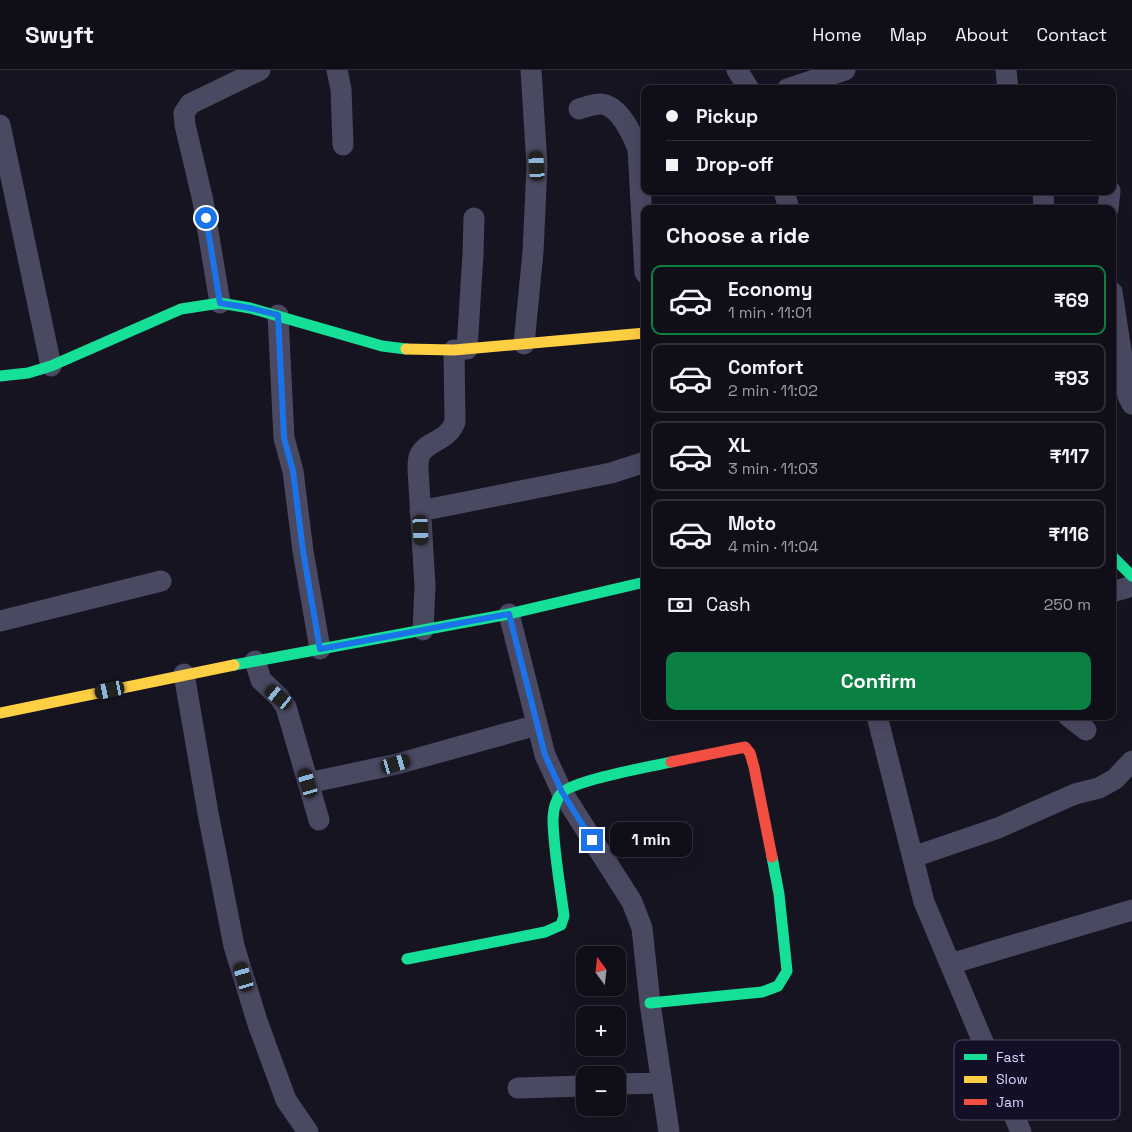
<!DOCTYPE html>
<html lang="en">
<head>
<meta charset="utf-8">
<style>
  body { margin:0; font-family:"Space Grotesk",sans-serif; background:#1e1d26; color:#f1f3f6; height:100vh; display:flex; flex-direction:column; font-size:19px; white-space:nowrap }
  * { box-sizing:border-box; margin:0 }
  p { font-size:16px; color:#9c9ca2 }
  .icon { flex:none; width:28px; height:28px; fill:none; stroke:currentColor; stroke-width:2; stroke-linecap:round; stroke-linejoin:round }
  .map { position:relative; flex:1; overflow:hidden }
  .panel { position:absolute; left:641px; top:135px; width:475px; height:515px; display:flex; flex-direction:column; background:#100f19; border-radius:10px; box-shadow:0 5px 20px #0002,0 0 0 1px #302f38 }
  .panel>* { flex:none }
  .guide { position:absolute; left:641px; top:15px; width:475px; height:110px; border-radius:10px; box-shadow:0 5px 20px #0002,0 0 0 1px #302f38; display:grid; align-content:center; height:110px; padding:0 25px; background:#100f19 }
  .needle { width:32px; rotate:345deg }
  .fabs { position:absolute; left:576px; top:876px; display:grid; gap:10px }
  .fabs a { display:grid; place-items:center; width:50px; height:50px; border-radius:10px; background:#100f19; box-shadow:0 5px 20px #0002,0 0 0 1px #302f38; font-size:25px }
  .end { position:absolute; width:22px; height:22px; margin:-11px; border:6px solid #1a73e8; background:#fff; box-shadow:0 0 0 2px #fff }
  .from { border-radius:50% }
  .bubble { position:absolute; height:35px; border-radius:10px; background:#100f19; box-shadow:0 5px 20px #0002,0 0 0 1px #302f38; font-size:16px; font-weight:600; line-height:35px; text-align:center }
  .car { position:absolute; width:15px; height:30px; margin:-15px -8px; border-radius:6px; box-shadow:0 0 4px 1px #0007; background:linear-gradient(#222 24%,#8ab4d8 0 40%,#222 0 76%,#8ab4d8 0 86%,#222 0) }
  .guide b { display:flex; align-items:center; gap:18px; height:48px; font-size:19px }
  .guide b+b { border-top:1px solid #302f38 }
  .guide i { width:12px; height:12px; background:#f1f3f6 }
  ul { padding:0; list-style:none }
  li { display:flex; align-items:center; gap:15px; height:70px; margin:0 10px 8px; padding:0 15px; border:2px solid #302f38; border-radius:10px }
  li div { flex:1 }
  li b { display:block; font-size:19px }
  li em { font-style:normal; font-weight:600 }
  li.selected { border-color:#0b8043 }
  li>.icon { width:45px; height:45px; stroke-width:1.5 }
  h2 { padding:0 25px; font-size:22px; line-height:60px }
  .pay { display:flex; align-items:center; gap:12px; height:55px; padding:0 25px; font-size:19px }
  .pay p { margin-inline-start:auto }
  .cta { display:flex; gap:10px; margin-top:auto; padding:10px 25px }
  .cta a { flex:1; height:58px; border-radius:10px; background:#0b8043; color:#fff; font-size:20px; font-weight:600; line-height:58px; text-align:center }
  header { display:flex; align-items:center; gap:30px; box-sizing:border-box; height:70px; padding:0 25px; background:#100f19; border-bottom:1px solid #302f38 }
  header strong { font-size:24px }
  nav { display:flex; gap:28px; margin-inline-start:auto; font-size:18px }
  .map>svg:first-child { display:block }
</style>
</head>
<body>
<header>
<strong>Swyft</strong>
<nav><a>Home</a><a>Map</a><a>About</a><a>Contact</a></nav>
</header>
<div class="map">
<svg width="1132" height="1062" viewBox="0 0 1132 1062">
  <rect width="100%" height="100%" fill="#161421"/>
  <g fill="none" stroke-linecap="round" stroke-linejoin="round">
    <path stroke="#4a4962" stroke-width="21" d="M337,0L341,19L343,75
      M737,0L749,19
      M1006,0L1008,19
      M787,19L845,0
      M579,39C587,37 598,32 606,35C622,41 632,64 638,79L645,203
      M0,55L51,296
      M784,121L789,139
      M1043,121L1044,139
      M1108,139L1110,121
      M1112,222L1128,326L1132,334
      M220,233L203,131L185,55L184,43L190,34L260,0
      M278,245L284,368L293,401L303,481L320,579
      M524,274L533,182L537,96L531,0
      M467,279L473,184L474,148
      M420,441L611,403L645,392
      M1112,522L1132,516
      M509,544L545,685L562,722L632,832L642,858L650,933L669,1062
      M0,551L161,511
      M423,560L425,516L418,399C418,395 418,391 419,387C424,371 448,372 455,352L454,280
      M255,591L261,610L279,627L286,637L319,750
      M184,604L208,743L234,876L258,954L286,1030L308,1062
      M877,646L924,832L1021,1062
      M1068,646L1086,660
      M308,713L397,694L537,655
      M913,787L998,758L1075,724L1099,718L1115,709L1132,691
      M950,894L1132,840
      M618,1014L661,1013
      M518,1018L585,1016"/>
    <path stroke="#16e098" stroke-width="11" d="M0,306L28,303L51,296L181,239L220,233L250,238L382,276L406,279
      M1112,486L1132,506
      M234,595L509,544L645,512
      M407,889L545,862L561,855L564,846C560,815 554,783 553,751C553,741 555,730 562,723C573,710 650,697 671,692
      M650,933L762,922L778,916L787,901L779,824L772,787"/>
    <path stroke="#ffcf43" stroke-width="11" d="M406,279L454,280L645,263
      M0,643L234,595"/>
    <path stroke="#f24e42" stroke-width="11" d="M671,692L745,677L750,683L754,697L772,787"/>
  </g>
  <g fill="none" stroke-linecap="round" stroke-linejoin="round">
    <path stroke="#1a73e8" stroke-width="6" d="M206,148L220,233L250,238L278,245L284,368L293,401L303,481L320,579L509,544L545,685L562,722L592,770"/>
  </g>
  <rect x="954" y="970" width="166" height="80" rx="8" fill="#130f26" stroke="#4e4a67" stroke-width="1"/>
  <rect x="964" y="984" width="23" height="6" fill="#16e098"/>
  <rect x="964" y="1006" width="23" height="7" fill="#ffcf43"/>
  <rect x="964" y="1029" width="23" height="6" fill="#f24e42"/>
  <g font-size="14" fill="#d9d4ff">
    <text x="996" y="992">Fast</text>
    <text x="996" y="1014">Slow</text>
    <text x="996" y="1037">Jam</text>
  </g>
</svg>
<div class="fabs">
<a><svg class="needle" viewBox="-14 -14 28 28"><path d="M0-13l5 13h-10z" fill="#e53935"/><path d="M0 13l5-13h-10z" fill="#9c9ca2"/></svg></a>
<a>+</a>
<a>−</a>
</div>
<i class="end from" style="left:206px;top:148px"></i>
<i class="end" style="left:592px;top:770px"></i>
<div class="bubble" style="left:610px;top:752px;width:82px">1 min</div>
<i class="car" style="left:537px;top:96px;rotate:356deg"></i>
<i class="car" style="left:421px;top:460px;rotate:177deg"></i>
<i class="car" style="left:110px;top:620px;rotate:258deg"></i>
<i class="car" style="left:279px;top:627px;rotate:309deg"></i>
<i class="car" style="left:396px;top:694px;rotate:74deg"></i>
<i class="car" style="left:308px;top:713px;rotate:343deg"></i>
<i class="car" style="left:244px;top:907px;rotate:343deg"></i>
<div class="guide">
<b><i class="from"></i>Pickup</b>
<b><i></i>Drop-off</b>
</div>
<section class="panel">
<h2>Choose a ride</h2>
<ul>
<li class="selected"><svg class="icon" aria-label="car" viewBox="0 0 24 24"><path d="M5 17H2v-5l4-1 3-4h7l3 4 3 1v5h-3M9 17h6M6 11h13"/><circle cx="7" cy="17" r="2"/><circle cx="17" cy="17" r="2"/></svg><div><b>Economy</b><p>1 min · 11:01</p></div><em>₹69</em></li>
<li><svg class="icon" aria-label="car" viewBox="0 0 24 24"><path d="M5 17H2v-5l4-1 3-4h7l3 4 3 1v5h-3M9 17h6M6 11h13"/><circle cx="7" cy="17" r="2"/><circle cx="17" cy="17" r="2"/></svg><div><b>Comfort</b><p>2 min · 11:02</p></div><em>₹93</em></li>
<li><svg class="icon" aria-label="car" viewBox="0 0 24 24"><path d="M5 17H2v-5l4-1 3-4h7l3 4 3 1v5h-3M9 17h6M6 11h13"/><circle cx="7" cy="17" r="2"/><circle cx="17" cy="17" r="2"/></svg><div><b>XL</b><p>3 min · 11:03</p></div><em>₹117</em></li>
<li><svg class="icon" aria-label="car" viewBox="0 0 24 24"><path d="M5 17H2v-5l4-1 3-4h7l3 4 3 1v5h-3M9 17h6M6 11h13"/><circle cx="7" cy="17" r="2"/><circle cx="17" cy="17" r="2"/></svg><div><b>Moto</b><p>4 min · 11:04</p></div><em>₹116</em></li>
</ul>
<div class="pay"><svg class="icon" aria-label="cash" viewBox="0 0 24 24"><path d="M3 7h18v10H3z"/><circle cx="12" cy="12" r="2"/></svg>Cash<p>250 m</p></div>
<div class="cta"><a>Confirm</a></div>
</section>
</div>
</body>
</html>
